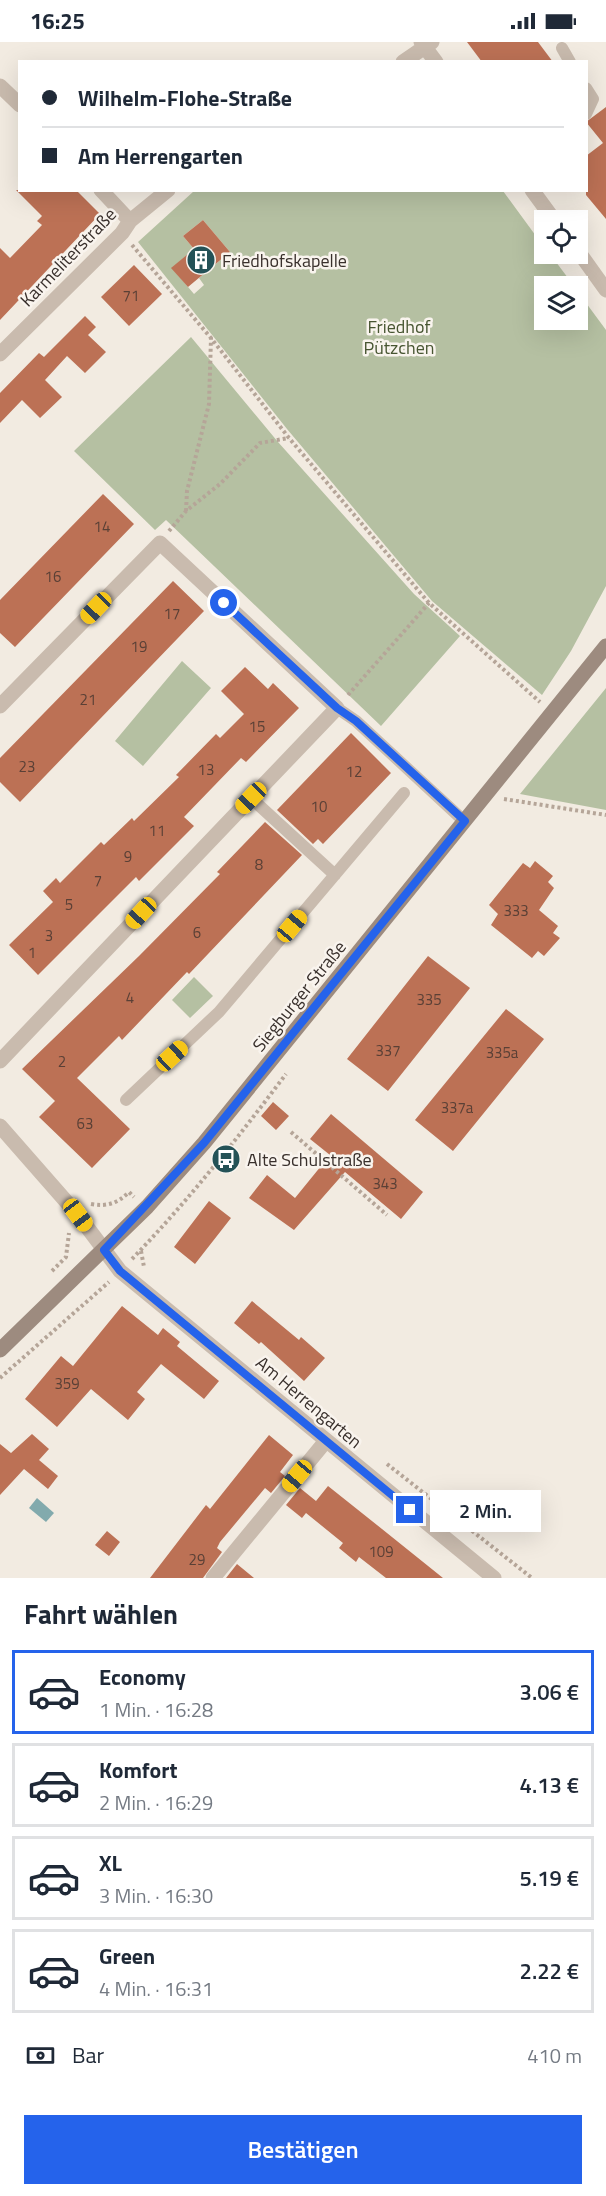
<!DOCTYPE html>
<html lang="de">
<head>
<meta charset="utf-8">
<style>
  body { margin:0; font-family:"Titillium Web",sans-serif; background:#f2f2f3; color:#1f2937; height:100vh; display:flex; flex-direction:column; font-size:22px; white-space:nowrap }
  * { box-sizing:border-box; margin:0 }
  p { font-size:20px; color:#747a83 }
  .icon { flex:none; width:33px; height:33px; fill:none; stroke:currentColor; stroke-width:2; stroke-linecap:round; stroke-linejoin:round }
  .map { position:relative; height:1536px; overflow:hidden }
  .details { display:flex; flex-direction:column; background:#fff; flex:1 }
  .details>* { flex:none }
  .top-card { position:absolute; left:18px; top:18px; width:570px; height:132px; border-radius:0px; box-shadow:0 6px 24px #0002; display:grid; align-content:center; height:132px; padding:0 24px; background:#fff }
  .buttons { position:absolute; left:534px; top:168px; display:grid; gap:12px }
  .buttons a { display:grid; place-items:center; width:54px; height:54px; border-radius:0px; background:#fff; box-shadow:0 6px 24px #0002; font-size:30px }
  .end { position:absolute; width:27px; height:27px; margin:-14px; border:8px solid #2563eb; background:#fff; box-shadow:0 0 0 3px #fff }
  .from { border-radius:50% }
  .bubble { position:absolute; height:42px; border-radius:0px; background:#fff; box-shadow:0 6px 24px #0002; font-size:20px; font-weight:600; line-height:42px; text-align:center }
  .car { position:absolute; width:18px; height:36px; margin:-18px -9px; border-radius:8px; box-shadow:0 0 4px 2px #0007; background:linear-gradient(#f5c518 24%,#345 0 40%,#f5c518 0 76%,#345 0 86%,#f5c518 0) }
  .top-card b { display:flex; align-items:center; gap:21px; height:57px; font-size:22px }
  .top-card b+b { border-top:2px solid #e0e1e3 }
  .top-card i { width:15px; height:15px; background:#1f2937 }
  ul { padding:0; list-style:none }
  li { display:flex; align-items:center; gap:18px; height:84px; margin:0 12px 9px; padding:0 12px; border:3px solid #e0e1e3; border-radius:0px }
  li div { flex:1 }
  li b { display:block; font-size:22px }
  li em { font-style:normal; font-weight:600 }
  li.active { border-color:#2563eb }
  li>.icon { width:54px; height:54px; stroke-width:1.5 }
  h2 { padding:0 24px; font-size:27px; line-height:72px }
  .pay { display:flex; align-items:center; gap:15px; height:66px; padding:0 24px; font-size:22px }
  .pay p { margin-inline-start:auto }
  .primary-button { display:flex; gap:12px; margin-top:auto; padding:12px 24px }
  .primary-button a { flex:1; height:69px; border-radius:0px; background:#2563eb; color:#fff; font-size:24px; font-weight:600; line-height:69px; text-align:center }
  .status { display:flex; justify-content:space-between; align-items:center; height:42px; padding:0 30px; background:#fff; direction:ltr }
  .status svg { height:16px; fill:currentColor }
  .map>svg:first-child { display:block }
</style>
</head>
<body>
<div class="status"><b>16:25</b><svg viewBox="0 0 49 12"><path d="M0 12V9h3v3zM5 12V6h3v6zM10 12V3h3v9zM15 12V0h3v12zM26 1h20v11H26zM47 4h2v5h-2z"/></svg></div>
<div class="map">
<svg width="606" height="1536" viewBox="0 0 606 1536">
  <rect width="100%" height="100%" fill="#f2ebe1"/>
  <path fill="#b5c0a2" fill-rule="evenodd" d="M194,149H503L544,205V212H550L574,244H544V278H578V250L606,288V544L571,609L542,653L432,559L287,387L138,200ZM203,178L230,210L199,236L204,243L194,252L172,226L194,207L183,194Z
    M191,295L278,400L414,552L460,594L381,684L166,478L155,488L74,409Z
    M182,619L211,646L143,724L115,699Z
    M606,646V768L520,752Z
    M194,935L213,954L190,976L172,958Z"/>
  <path fill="#82aaad" d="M37,1456L54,1471L46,1480L29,1466Z"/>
  <path fill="#bc7155" d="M467,0H538L553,20H482Z
    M606,65V177L586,153V114L603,101L586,80Z
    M16,148H76L100,172L0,278V206L10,216L42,183L37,179L42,174Z
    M203,178L230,210L188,245L171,226L194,207L183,194Z
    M134,223L162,252L129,284L101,255Z
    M85,274L96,285L88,293L106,310L85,331L67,314L45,338L62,355L40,376L22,358L0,381V351L39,311L44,315Z
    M103,452L134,482L15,605L0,591V558Z
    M173,539L204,569L20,760L0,740V716Z
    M245,625L268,647L273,641L299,666L246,720L241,716L184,775L194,784L139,839L136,835L38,933L9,903L53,860L43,849L56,836L60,841L101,800L104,803L132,776L134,779L179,735L176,733L216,692L220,696L244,672L221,649Z
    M351,691L391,731L323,802L318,797L313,802L277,768Z
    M265,780L302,813L189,932L187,930L122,998L119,994L77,1036L130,1087L92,1126L39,1075L55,1059L22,1027L139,914L220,832L217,830Z
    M535,819L553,834L548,840L554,846L539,868L558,884L553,891L560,896L544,914L538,909L532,916L491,883L498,872L489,863L523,821L530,826Z
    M428,914L470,946L388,1049L347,1017Z
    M506,967L544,997L453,1109L415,1078Z
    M273,1060L289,1074L276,1088L261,1074Z
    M331,1072L423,1150L401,1177L345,1130L294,1188L249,1156L267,1133L295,1156L330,1113L310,1097Z
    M209,1159L231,1176L195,1222L174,1205Z
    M252,1259L299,1298L301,1295L325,1316L304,1339L261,1300L259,1302L234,1281Z
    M122,1264L158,1293L163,1286L180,1300L177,1304L219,1339L204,1357L161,1322L137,1350L145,1357L128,1378L91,1347L57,1385L25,1357L61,1314L73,1324Z
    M32,1392L49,1407L39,1418L58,1434L48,1447L24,1427L0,1453V1402L11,1411Z
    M269,1393L293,1413L280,1430L285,1434L271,1451L265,1446L220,1500L217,1506L222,1510L203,1536H150L206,1463L210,1467Z
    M328,1444L382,1487L443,1536H386L359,1515L356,1520L339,1506L343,1501L306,1471L302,1476L286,1463L300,1446L316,1459Z
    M107,1489L120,1500L109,1514L95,1503Z
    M237,1522L254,1536H226Z"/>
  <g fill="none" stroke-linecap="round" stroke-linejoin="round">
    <path stroke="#b5a598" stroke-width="4" stroke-dasharray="3 3" stroke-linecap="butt" d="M132,203L211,296L289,396L429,561L540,660
      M186,469L187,449L209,362L211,296
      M169,489L186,469L220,442L260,401L289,396
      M348,653L429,561
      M504,757L606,773
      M291,1090L387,1173
      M91,1162C107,1165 118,1161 129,1150L134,1155
      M141,1209L144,1225
      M132,1217C188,1159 237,1097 286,1032
      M52,1229L66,1215L69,1191
      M0,1336L109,1240
      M387,1422L532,1536"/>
    <path stroke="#c9bbae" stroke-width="12" d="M562,6L570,20
      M586,46L593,57L586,72
      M337,666L356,679L464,779
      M251,756L335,833
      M126,1058L219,970L404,751"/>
    <path stroke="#c9bbae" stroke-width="15" d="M421,0L436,20
      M403,20L432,0
      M0,44L20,63
      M101,148L130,179
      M532,148L554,178
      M578,209L606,248
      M0,312L122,191L130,179L168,148
      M0,664L160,501L337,666L0,1019
      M0,1084L78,1173L120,1229L494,1536
      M213,1536L325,1400"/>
    <path stroke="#9d8b7f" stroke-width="15" d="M0,1308L147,1165L204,1101L606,604"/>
  </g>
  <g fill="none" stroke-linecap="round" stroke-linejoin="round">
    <path stroke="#2563eb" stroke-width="8" d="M224,561L337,666L356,679L465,779L204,1101L104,1208L120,1229L410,1468"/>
  </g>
  <defs>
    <g id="building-disc" transform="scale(1.5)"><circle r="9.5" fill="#245257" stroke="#f9f4ee"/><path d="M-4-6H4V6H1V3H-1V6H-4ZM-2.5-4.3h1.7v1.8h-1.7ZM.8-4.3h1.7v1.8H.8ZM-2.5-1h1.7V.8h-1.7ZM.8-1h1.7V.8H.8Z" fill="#fff"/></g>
    <g id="bus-disc" transform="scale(1.5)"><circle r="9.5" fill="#245257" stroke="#f9f4ee"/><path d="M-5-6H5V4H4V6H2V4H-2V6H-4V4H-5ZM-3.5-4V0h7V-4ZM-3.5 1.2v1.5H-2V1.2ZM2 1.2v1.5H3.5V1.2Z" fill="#fff"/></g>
  </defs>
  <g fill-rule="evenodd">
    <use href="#building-disc" x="201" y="218"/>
    <use href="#bus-disc" x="226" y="1117"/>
  </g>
  <g text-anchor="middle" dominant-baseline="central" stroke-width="5" stroke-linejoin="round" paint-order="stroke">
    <g font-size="15" fill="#5a4036">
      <text x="131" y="253">71</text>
      <text x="102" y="484">14</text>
      <text x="53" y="534">16</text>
      <text x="172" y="571">17</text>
      <text x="139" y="604">19</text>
      <text x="88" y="657">21</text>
      <text x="257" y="684">15</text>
      <text x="27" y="724">23</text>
      <text x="206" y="727">13</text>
      <text x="354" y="729">12</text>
      <text x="319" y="764">10</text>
      <text x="157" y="788">11</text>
      <text x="128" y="814">9</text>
      <text x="259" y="822">8</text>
      <text x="98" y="838">7</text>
      <text x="69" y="862">5</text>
      <text x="516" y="868">333</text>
      <text x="197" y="890">6</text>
      <text x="49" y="893">3</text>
      <text x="32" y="910">1</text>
      <text x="130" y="955">4</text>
      <text x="429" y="957">335</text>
      <text x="388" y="1008">337</text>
      <text x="502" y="1010">335a</text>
      <text x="62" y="1019">2</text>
      <text x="457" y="1065">337a</text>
      <text x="85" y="1081">63</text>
      <text x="385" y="1141">343</text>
      <text x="67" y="1341">359</text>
      <text x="381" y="1509">109</text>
      <text x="197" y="1517">29</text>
    </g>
    <g font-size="18" fill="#39302c" stroke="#f9f4ee">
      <text transform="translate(68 215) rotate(-46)">Karmeliterstraße</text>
      <text transform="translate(299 954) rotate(-51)">Siegburger Straße</text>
      <text transform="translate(309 1360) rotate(40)">Am Herrengarten</text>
    </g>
    <g font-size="18" fill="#39302c" stroke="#f9f4ee" text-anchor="start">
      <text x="222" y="218">Friedhofskapelle</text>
      <text x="247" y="1117">Alte Schulstraße</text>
    </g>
    <g font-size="18" fill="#475531" stroke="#f9f4ee">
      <text x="399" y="284">Friedhof<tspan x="399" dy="21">Pützchen</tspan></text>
    </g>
  </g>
</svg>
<div class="buttons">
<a><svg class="icon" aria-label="locate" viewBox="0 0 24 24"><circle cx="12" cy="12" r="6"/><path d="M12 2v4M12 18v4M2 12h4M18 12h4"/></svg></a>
<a><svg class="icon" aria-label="layers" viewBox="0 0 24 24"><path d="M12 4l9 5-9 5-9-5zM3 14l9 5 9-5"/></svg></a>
</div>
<i class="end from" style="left:224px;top:561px"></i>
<i class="end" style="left:410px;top:1468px"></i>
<div class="bubble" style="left:430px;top:1448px;width:111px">2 Min.</div>
<i class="car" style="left:96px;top:566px;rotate:224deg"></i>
<i class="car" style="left:251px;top:756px;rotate:224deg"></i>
<i class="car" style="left:141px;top:871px;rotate:223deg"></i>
<i class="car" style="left:292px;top:884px;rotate:40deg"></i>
<i class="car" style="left:172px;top:1014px;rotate:47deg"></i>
<i class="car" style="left:78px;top:1173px;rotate:143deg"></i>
<i class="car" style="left:297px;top:1434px;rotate:220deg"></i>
<div class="top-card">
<b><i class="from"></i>Wilhelm-Flohe-Straße</b>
<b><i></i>Am Herrengarten</b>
</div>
</div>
<section class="details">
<h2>Fahrt wählen</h2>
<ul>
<li class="active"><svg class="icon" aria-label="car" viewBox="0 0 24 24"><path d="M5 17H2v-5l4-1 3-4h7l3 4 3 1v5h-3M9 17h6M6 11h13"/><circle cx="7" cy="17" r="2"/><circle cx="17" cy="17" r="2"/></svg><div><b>Economy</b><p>1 Min. · 16:28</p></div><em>3.06 €</em></li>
<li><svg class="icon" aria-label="car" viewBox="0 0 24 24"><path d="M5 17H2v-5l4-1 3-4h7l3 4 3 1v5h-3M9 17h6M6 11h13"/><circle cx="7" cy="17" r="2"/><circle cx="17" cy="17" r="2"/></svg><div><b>Komfort</b><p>2 Min. · 16:29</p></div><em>4.13 €</em></li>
<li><svg class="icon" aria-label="car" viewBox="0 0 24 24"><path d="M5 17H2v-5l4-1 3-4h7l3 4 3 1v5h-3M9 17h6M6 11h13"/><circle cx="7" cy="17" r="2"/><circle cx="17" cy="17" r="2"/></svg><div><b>XL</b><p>3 Min. · 16:30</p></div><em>5.19 €</em></li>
<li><svg class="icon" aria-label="car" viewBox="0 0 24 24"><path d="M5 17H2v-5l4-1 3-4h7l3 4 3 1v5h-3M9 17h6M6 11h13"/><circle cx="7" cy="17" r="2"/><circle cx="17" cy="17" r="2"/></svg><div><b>Green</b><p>4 Min. · 16:31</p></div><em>2.22 €</em></li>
</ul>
<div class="pay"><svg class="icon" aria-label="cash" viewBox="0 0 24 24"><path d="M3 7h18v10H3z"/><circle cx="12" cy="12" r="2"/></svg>Bar<p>410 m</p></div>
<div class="primary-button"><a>Bestätigen</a></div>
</section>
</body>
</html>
